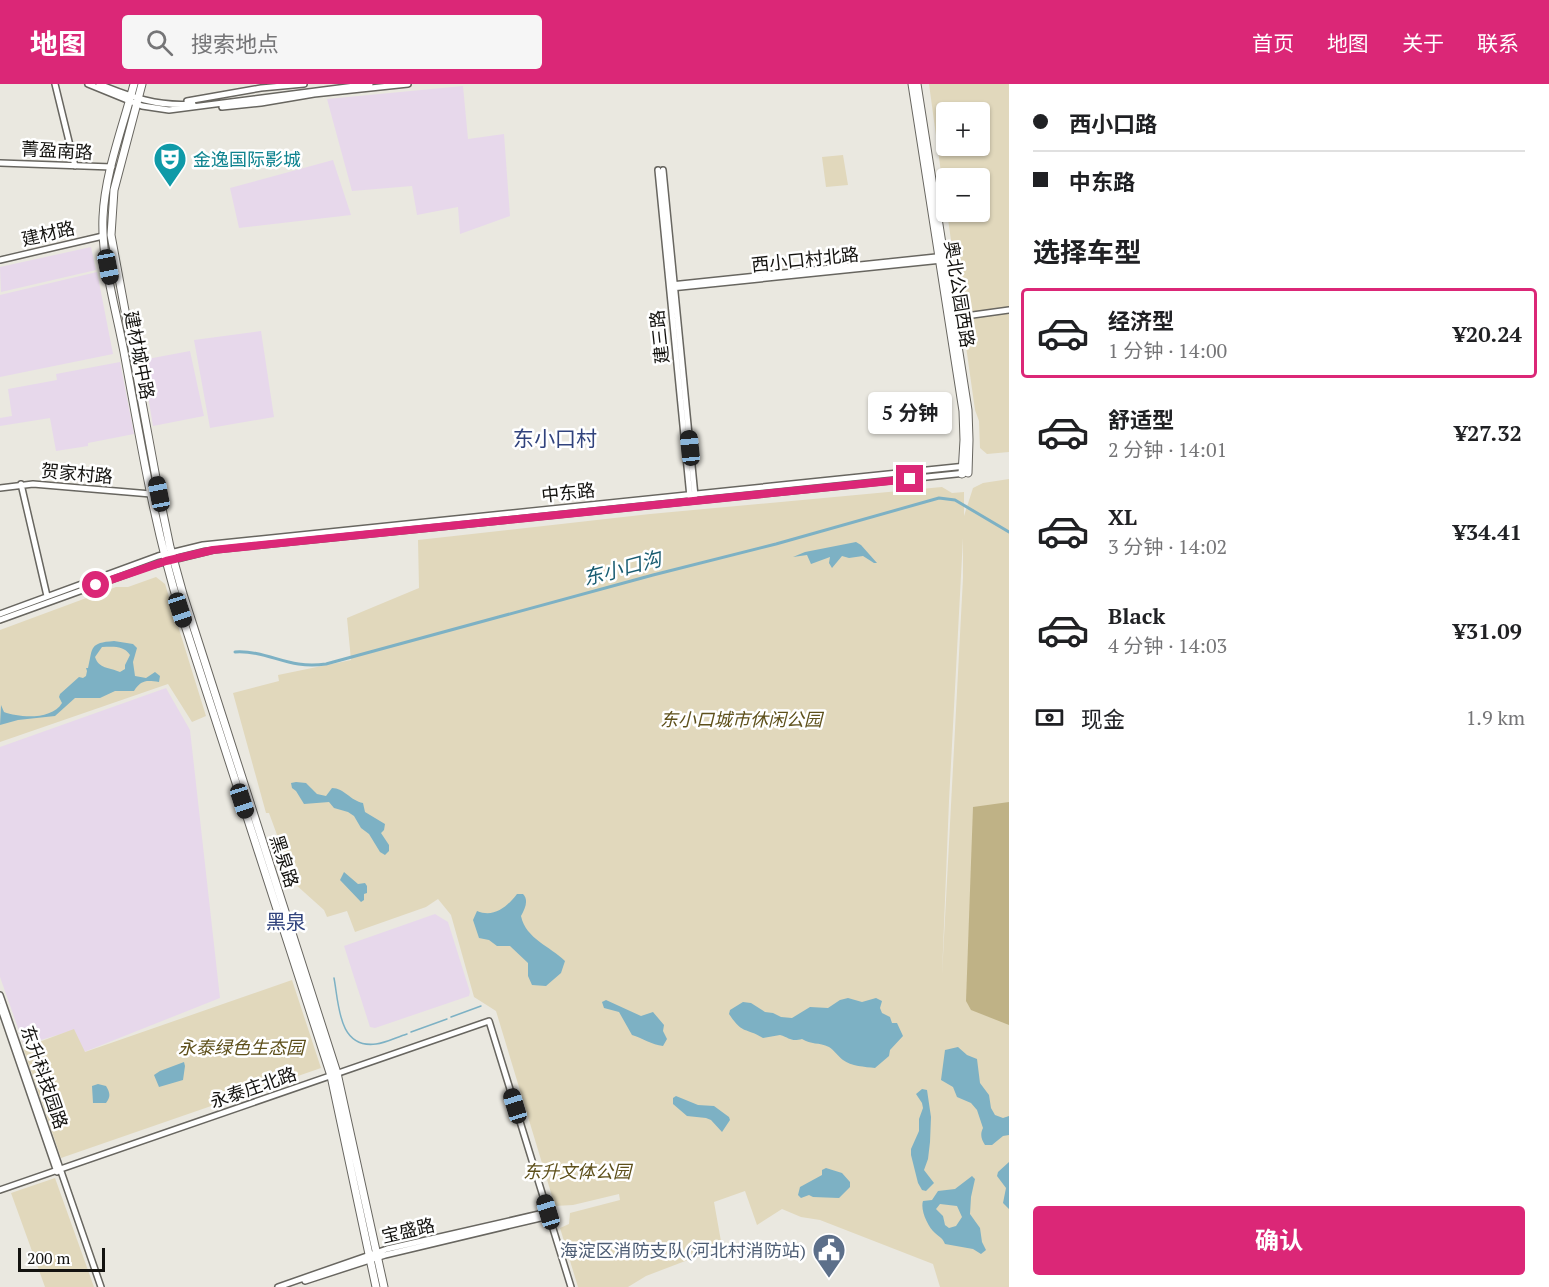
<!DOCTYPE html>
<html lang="zh">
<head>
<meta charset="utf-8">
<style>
  body { margin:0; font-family:"PT Serif","Noto Sans SC",serif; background:#f6f6f6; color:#202124; height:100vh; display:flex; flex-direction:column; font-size:22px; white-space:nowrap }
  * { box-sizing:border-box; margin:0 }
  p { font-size:20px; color:#757577 }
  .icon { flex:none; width:33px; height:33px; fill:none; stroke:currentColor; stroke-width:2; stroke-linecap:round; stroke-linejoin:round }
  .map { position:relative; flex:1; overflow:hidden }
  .side { display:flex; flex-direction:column; background:#fff; width:540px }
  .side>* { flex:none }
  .hud { display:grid; align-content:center; height:132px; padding:0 24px; background:#fff }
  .fabs { position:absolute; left:936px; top:18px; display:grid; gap:12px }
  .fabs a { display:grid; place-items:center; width:54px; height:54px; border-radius:6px; background:#fff; box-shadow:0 2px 4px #0004; font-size:30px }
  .scale { position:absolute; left:18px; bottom:15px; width:87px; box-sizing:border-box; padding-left:6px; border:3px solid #13120f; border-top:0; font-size:16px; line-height:21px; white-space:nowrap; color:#13120f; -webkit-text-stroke:4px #fff; paint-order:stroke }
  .end { position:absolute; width:27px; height:27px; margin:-14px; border:8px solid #db2777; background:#fff; box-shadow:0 0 0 3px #fff }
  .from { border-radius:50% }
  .bubble { position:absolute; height:42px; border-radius:6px; background:#fff; box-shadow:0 2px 4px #0004; font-size:20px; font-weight:700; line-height:42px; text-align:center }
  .car { position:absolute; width:18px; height:36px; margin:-18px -9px; border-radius:8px; box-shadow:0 0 4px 2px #0007; background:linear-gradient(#222 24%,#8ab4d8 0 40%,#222 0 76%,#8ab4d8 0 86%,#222 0) }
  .hud b { display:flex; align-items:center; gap:21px; height:57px; font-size:22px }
  .hud b+b { border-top:2px solid #e0e0e0 }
  .hud i { width:15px; height:15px; background:#202124 }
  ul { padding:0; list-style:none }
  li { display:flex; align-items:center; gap:18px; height:90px; margin:0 12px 9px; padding:0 12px; border:3px solid transparent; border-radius:6px }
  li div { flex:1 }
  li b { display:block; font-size:22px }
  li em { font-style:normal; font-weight:700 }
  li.on { border-color:#db2777 }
  li>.icon { width:54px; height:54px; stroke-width:1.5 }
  h2 { padding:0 24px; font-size:27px; line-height:72px }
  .pay { display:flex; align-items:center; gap:15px; height:66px; padding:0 24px; font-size:22px }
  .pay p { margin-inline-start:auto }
  .action { display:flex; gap:12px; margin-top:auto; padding:12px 24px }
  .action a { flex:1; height:69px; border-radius:6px; background:#db2777; color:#fff; font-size:24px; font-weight:700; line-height:69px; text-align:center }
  header { display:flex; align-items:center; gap:36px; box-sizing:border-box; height:84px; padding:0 30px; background:#db2777; color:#fff }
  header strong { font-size:28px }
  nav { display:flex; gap:33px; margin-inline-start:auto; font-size:21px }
  .search { width:420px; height:54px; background:#f6f6f6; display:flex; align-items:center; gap:15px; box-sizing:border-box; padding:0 21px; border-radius:6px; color:#757577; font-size:22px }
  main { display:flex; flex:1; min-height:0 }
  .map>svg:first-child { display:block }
</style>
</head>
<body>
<header>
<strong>地图</strong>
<div class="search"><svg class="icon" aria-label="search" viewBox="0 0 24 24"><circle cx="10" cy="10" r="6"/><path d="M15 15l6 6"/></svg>搜索地点</div>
<nav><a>首页</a><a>地图</a><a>关于</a><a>联系</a></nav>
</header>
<main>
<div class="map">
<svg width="1009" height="1203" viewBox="0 0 1009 1203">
  <rect width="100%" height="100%" fill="#eae8e0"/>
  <path fill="#e7d8eb" d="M463,2L468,55L504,50L510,132L460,150L458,123L417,131L412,102L352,107L327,15Z
    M333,76L351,131L239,144L230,104Z
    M91,163L96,186L1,208L0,183Z
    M97,188L113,270L0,293V211Z
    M261,247L274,333L210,344L194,256Z
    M190,267L204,332L153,342L142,276Z
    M120,278L134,350L88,359V362L56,367L50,334L0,342V334L12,332L8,305L57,296L56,290Z
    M166,604L190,646L220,914L84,968L74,946L24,961L0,893V663Z
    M435,830L448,838L470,908L469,912L375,944L370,943L344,862Z"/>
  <path fill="#e1d8bc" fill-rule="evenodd" d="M929,0H1009V368L987,370L980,364L979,337L975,326L947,128H980V94H946V125ZM946,28H980V62H946Z
    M843,71L848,101L826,103L822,73Z
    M1009,395V1203H940L933,1180L820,1136L801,1133L782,1125L757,1141L745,1107L714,1118L722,1163L646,1192L628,1203H578L560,1144L569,1140L570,1129L620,1116L619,1110L573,1121L555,1122L496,927L474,913L451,831L438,815L426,823L355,848L347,827L327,833L324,826L295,800L269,729H266L233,609L279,597L278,591L351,576L347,534L419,504L418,456L650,430L942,403L952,409L964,408V432L973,404L983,399ZM963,454V494L942,891L949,717Z
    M156,493L165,500L206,632L192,638L168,600L0,658V546L116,503H128Z
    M292,896L321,984L61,1074L23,964L74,945L85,968Z
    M55,1094L94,1203H45L11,1109Z"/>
  <path fill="#bfb286" d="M1009,718V941L971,926L966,917L973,723Z"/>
  <path fill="#7db1c4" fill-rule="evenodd" d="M856,458L861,461L877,479H874L863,472L849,474L842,472L832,484L829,479L830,473L811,480L807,471L793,473L805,468Z
    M114,557L133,560L137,564L133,578L135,592L146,594L155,588L160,592L159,598C146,596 141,596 134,607H115L100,614H75L55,632L18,636L0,641L1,621L4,628C20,634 52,636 62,619L59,613L60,610L79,593L83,594L86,592L87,587L86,584H88C93,563 89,559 114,557ZM102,563C113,563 123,561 130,571L125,581V585L120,588C109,583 99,585 95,573Z
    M296,698L306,699L317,710L326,712L332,704C344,704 351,717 363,719L365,728L385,740L384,746L381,749L389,761V767L385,771L380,768L369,750L361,744L354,732L348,728L334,724L329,718L304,720L296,707L292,704L291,699Z
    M344,788L358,800L365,799L367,802V809L364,810V816L361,818L340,796Z
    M517,810H523C529,816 525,825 521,832C526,855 550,862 565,877L561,889L546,902L532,901L528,892V879L510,862H497L489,856L479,854L473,836L477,827C494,834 507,823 517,810Z
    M848,914L862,918L876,914L882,917L880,924L882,929L890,933L892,939H897L903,952L890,966L889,972L875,984C865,983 851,982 843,976C838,972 834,966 829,963C819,958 811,961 802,955C791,958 790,954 780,951L763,954C745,943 743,951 729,930L730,926L743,918L751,919L765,928L773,929L781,933L792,934L810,923L828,924L840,916Z
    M606,916L641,932L653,928L664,941L663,947L667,955L663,962C652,961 642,954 632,951L619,928L604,924L602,918Z
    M958,963L967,971L977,975L980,999L989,1011L991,1024L995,1031L1003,1034L1009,1032V1051L1003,1052L992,1061H985C981,1055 980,1050 983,1044L977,1026L971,1019L957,1013L953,1003L941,996L945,966Z
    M184,978L185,982L183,996L159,1003L154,991L160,987Z
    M98,1000L106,1002C110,1009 111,1012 106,1019H93L92,1002Z
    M922,1005L927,1006L931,1033L930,1058L928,1075L924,1086L934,1099L926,1107L922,1106L918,1099L911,1071V1065L919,1047V1035L923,1024L922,1019L916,1010Z
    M676,1012L698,1021L714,1022L729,1033L730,1036L722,1048L711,1036L706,1034L687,1032L673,1020V1014Z
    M1009,1078V1125L1003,1119L1006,1104L997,1092L998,1088Z
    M826,1084L842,1089L850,1098V1103L839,1114L813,1113L809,1111L801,1114L798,1111L800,1103L822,1091V1086Z
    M972,1092L975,1095L971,1113L970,1130L980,1144L982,1158L986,1166L981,1170L973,1165L945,1160C942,1153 940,1154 935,1149C928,1143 920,1126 923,1117L932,1116L938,1107L955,1105ZM940,1120L957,1122L962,1133L956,1142L949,1144L945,1141L943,1132L936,1125Z"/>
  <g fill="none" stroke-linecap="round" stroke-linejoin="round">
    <path stroke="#7db1c4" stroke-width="1.5" d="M334,894C339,920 338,965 376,960C386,959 397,953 407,950
      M451,933L481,922
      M411,948L447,935"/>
    <path stroke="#7db1c4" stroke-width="3" d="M235,568C269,566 288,586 326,580L653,491L776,460L939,414L955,416L1009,448"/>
    <g stroke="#686660" stroke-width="8">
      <path id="secondary" d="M55,0L75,82
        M88,0L142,22L169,26L370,0
        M99,0C131,13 158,23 193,20
        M187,17L261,4L304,0
        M222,23L261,19L314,10L408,0
        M0,79L112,83
        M658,86L690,413
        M663,86L695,412
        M0,176L103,152
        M671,201L936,173
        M671,204L942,176
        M951,234L1009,226
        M21,400L47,512
        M0,404L33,400L151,410
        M0,530L158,472L203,461L966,382
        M0,536L152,481L213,466L966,389
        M0,911L101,1203
        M0,922L57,1088
        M0,1106L489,937L571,1203
        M305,1197L385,1171L549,1132
        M278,1203L387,1165L548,1128"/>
    </g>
    <g stroke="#686660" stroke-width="9">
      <path id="primary" d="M134,0C123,43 105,88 103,133C101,176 116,225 124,268C140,354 154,442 180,526L331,992L376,1203
        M142,0L114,106L111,151L159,410L170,463L183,510L337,989L384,1203
        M912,0L963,327L964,356L962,390
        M917,0L968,326L969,356L968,389"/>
    </g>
    <use href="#secondary" stroke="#fff" stroke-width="5"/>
    <use href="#primary" stroke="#fff" stroke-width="7"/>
  </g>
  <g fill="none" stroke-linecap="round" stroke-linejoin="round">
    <path stroke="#db2777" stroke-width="8" d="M96,501L166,477L213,466L910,395"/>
  </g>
  <defs>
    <g id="theatre-pin" transform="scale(1.725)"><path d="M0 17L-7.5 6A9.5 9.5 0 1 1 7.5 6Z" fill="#0f9aa8" stroke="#fff"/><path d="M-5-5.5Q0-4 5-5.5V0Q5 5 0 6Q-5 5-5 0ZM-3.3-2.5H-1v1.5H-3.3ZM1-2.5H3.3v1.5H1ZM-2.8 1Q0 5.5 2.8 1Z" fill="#fff"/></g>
    <g id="civic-pin" transform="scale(1.725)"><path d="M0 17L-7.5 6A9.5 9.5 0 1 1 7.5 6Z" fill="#5c6f8a" stroke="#fff"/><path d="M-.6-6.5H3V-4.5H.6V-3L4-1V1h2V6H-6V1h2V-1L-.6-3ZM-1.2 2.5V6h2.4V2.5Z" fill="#fff"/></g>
  </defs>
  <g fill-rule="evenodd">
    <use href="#theatre-pin" x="170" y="75"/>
    <use href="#civic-pin" x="829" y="1166"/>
  </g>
  <g text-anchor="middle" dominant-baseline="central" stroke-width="5" stroke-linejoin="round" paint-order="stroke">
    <g font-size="18" fill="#13120f" stroke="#fff">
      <text transform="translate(57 66) rotate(3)">菁盈南路</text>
      <text transform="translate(48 149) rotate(-13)">建材路</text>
      <text transform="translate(805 175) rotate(-6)">西小口村北路</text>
      <text transform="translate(960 210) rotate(81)">奥北公园西路</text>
      <text transform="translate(659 253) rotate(-96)">建三路</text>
      <text transform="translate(140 271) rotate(79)">建材城中路</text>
      <text transform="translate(77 389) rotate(5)">贺家村路</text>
      <text transform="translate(568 408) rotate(-6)">中东路</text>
      <text transform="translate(285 777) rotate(72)">黑泉路</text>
      <text transform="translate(45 993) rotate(71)">东升科技园路</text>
      <text transform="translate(253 1003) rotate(-19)">永泰庄北路</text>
      <text transform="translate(408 1146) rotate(-13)">宝盛路</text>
    </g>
    <g font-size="18" fill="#0d838f" stroke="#fff" text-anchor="start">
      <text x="193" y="75">金逸国际影城</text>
    </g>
    <g font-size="18" font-style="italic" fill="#5e501b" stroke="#fff">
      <text x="741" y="635">东小口城市休闲公园</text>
      <text x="241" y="963">永泰绿色生态园</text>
      <text x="577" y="1087">东升文体公园</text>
    </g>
    <g font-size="18" fill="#4e5e75" stroke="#fff" text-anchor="end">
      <text x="806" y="1166">海淀区消防支队(河北村消防站)</text>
    </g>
    <g font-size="20" font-style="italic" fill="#1a5d72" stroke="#fff">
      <text transform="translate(622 484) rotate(-15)">东小口沟</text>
    </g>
    <g font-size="20" fill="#31437d" stroke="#fff">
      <text x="286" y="837">黑泉</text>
    </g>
    <g font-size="21" fill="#31437d" stroke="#fff">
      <text x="555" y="354">东小口村</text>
    </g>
  </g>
</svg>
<div class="fabs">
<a>+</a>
<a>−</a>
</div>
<div class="scale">200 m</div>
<i class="end from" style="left:96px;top:501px"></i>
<i class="end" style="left:910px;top:395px"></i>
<div class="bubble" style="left:868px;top:308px;width:84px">5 分钟</div>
<i class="car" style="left:108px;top:183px;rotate:169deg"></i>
<i class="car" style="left:690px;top:364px;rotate:354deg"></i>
<i class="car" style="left:159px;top:410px;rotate:349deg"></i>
<i class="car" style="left:180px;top:526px;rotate:162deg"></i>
<i class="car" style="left:242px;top:717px;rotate:162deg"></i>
<i class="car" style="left:515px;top:1022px;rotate:343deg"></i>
<i class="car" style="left:548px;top:1128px;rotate:343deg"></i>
</div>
<section class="side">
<div class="hud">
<b><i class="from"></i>西小口路</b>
<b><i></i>中东路</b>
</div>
<h2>选择车型</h2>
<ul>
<li class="on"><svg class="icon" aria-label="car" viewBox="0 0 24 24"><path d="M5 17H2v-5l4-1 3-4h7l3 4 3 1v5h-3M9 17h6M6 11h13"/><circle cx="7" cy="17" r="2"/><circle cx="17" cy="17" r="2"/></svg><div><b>经济型</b><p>1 分钟 · 14:00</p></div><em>¥20.24</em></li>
<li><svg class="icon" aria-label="car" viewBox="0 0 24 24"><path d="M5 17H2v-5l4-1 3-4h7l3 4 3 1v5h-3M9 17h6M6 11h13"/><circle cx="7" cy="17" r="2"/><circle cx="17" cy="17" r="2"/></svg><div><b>舒适型</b><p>2 分钟 · 14:01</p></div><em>¥27.32</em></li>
<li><svg class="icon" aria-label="car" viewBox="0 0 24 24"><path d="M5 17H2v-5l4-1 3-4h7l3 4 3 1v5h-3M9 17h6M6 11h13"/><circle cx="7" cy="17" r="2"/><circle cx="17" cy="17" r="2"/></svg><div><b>XL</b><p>3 分钟 · 14:02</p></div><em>¥34.41</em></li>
<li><svg class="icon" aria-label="car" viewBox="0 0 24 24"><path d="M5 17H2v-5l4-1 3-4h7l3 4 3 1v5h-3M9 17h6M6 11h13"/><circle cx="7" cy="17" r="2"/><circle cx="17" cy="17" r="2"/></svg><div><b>Black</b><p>4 分钟 · 14:03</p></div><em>¥31.09</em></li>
</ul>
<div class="pay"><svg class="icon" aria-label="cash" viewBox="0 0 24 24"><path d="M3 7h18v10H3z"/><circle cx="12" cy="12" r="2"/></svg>现金<p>1.9 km</p></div>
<div class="action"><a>确认</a></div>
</section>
</main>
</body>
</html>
